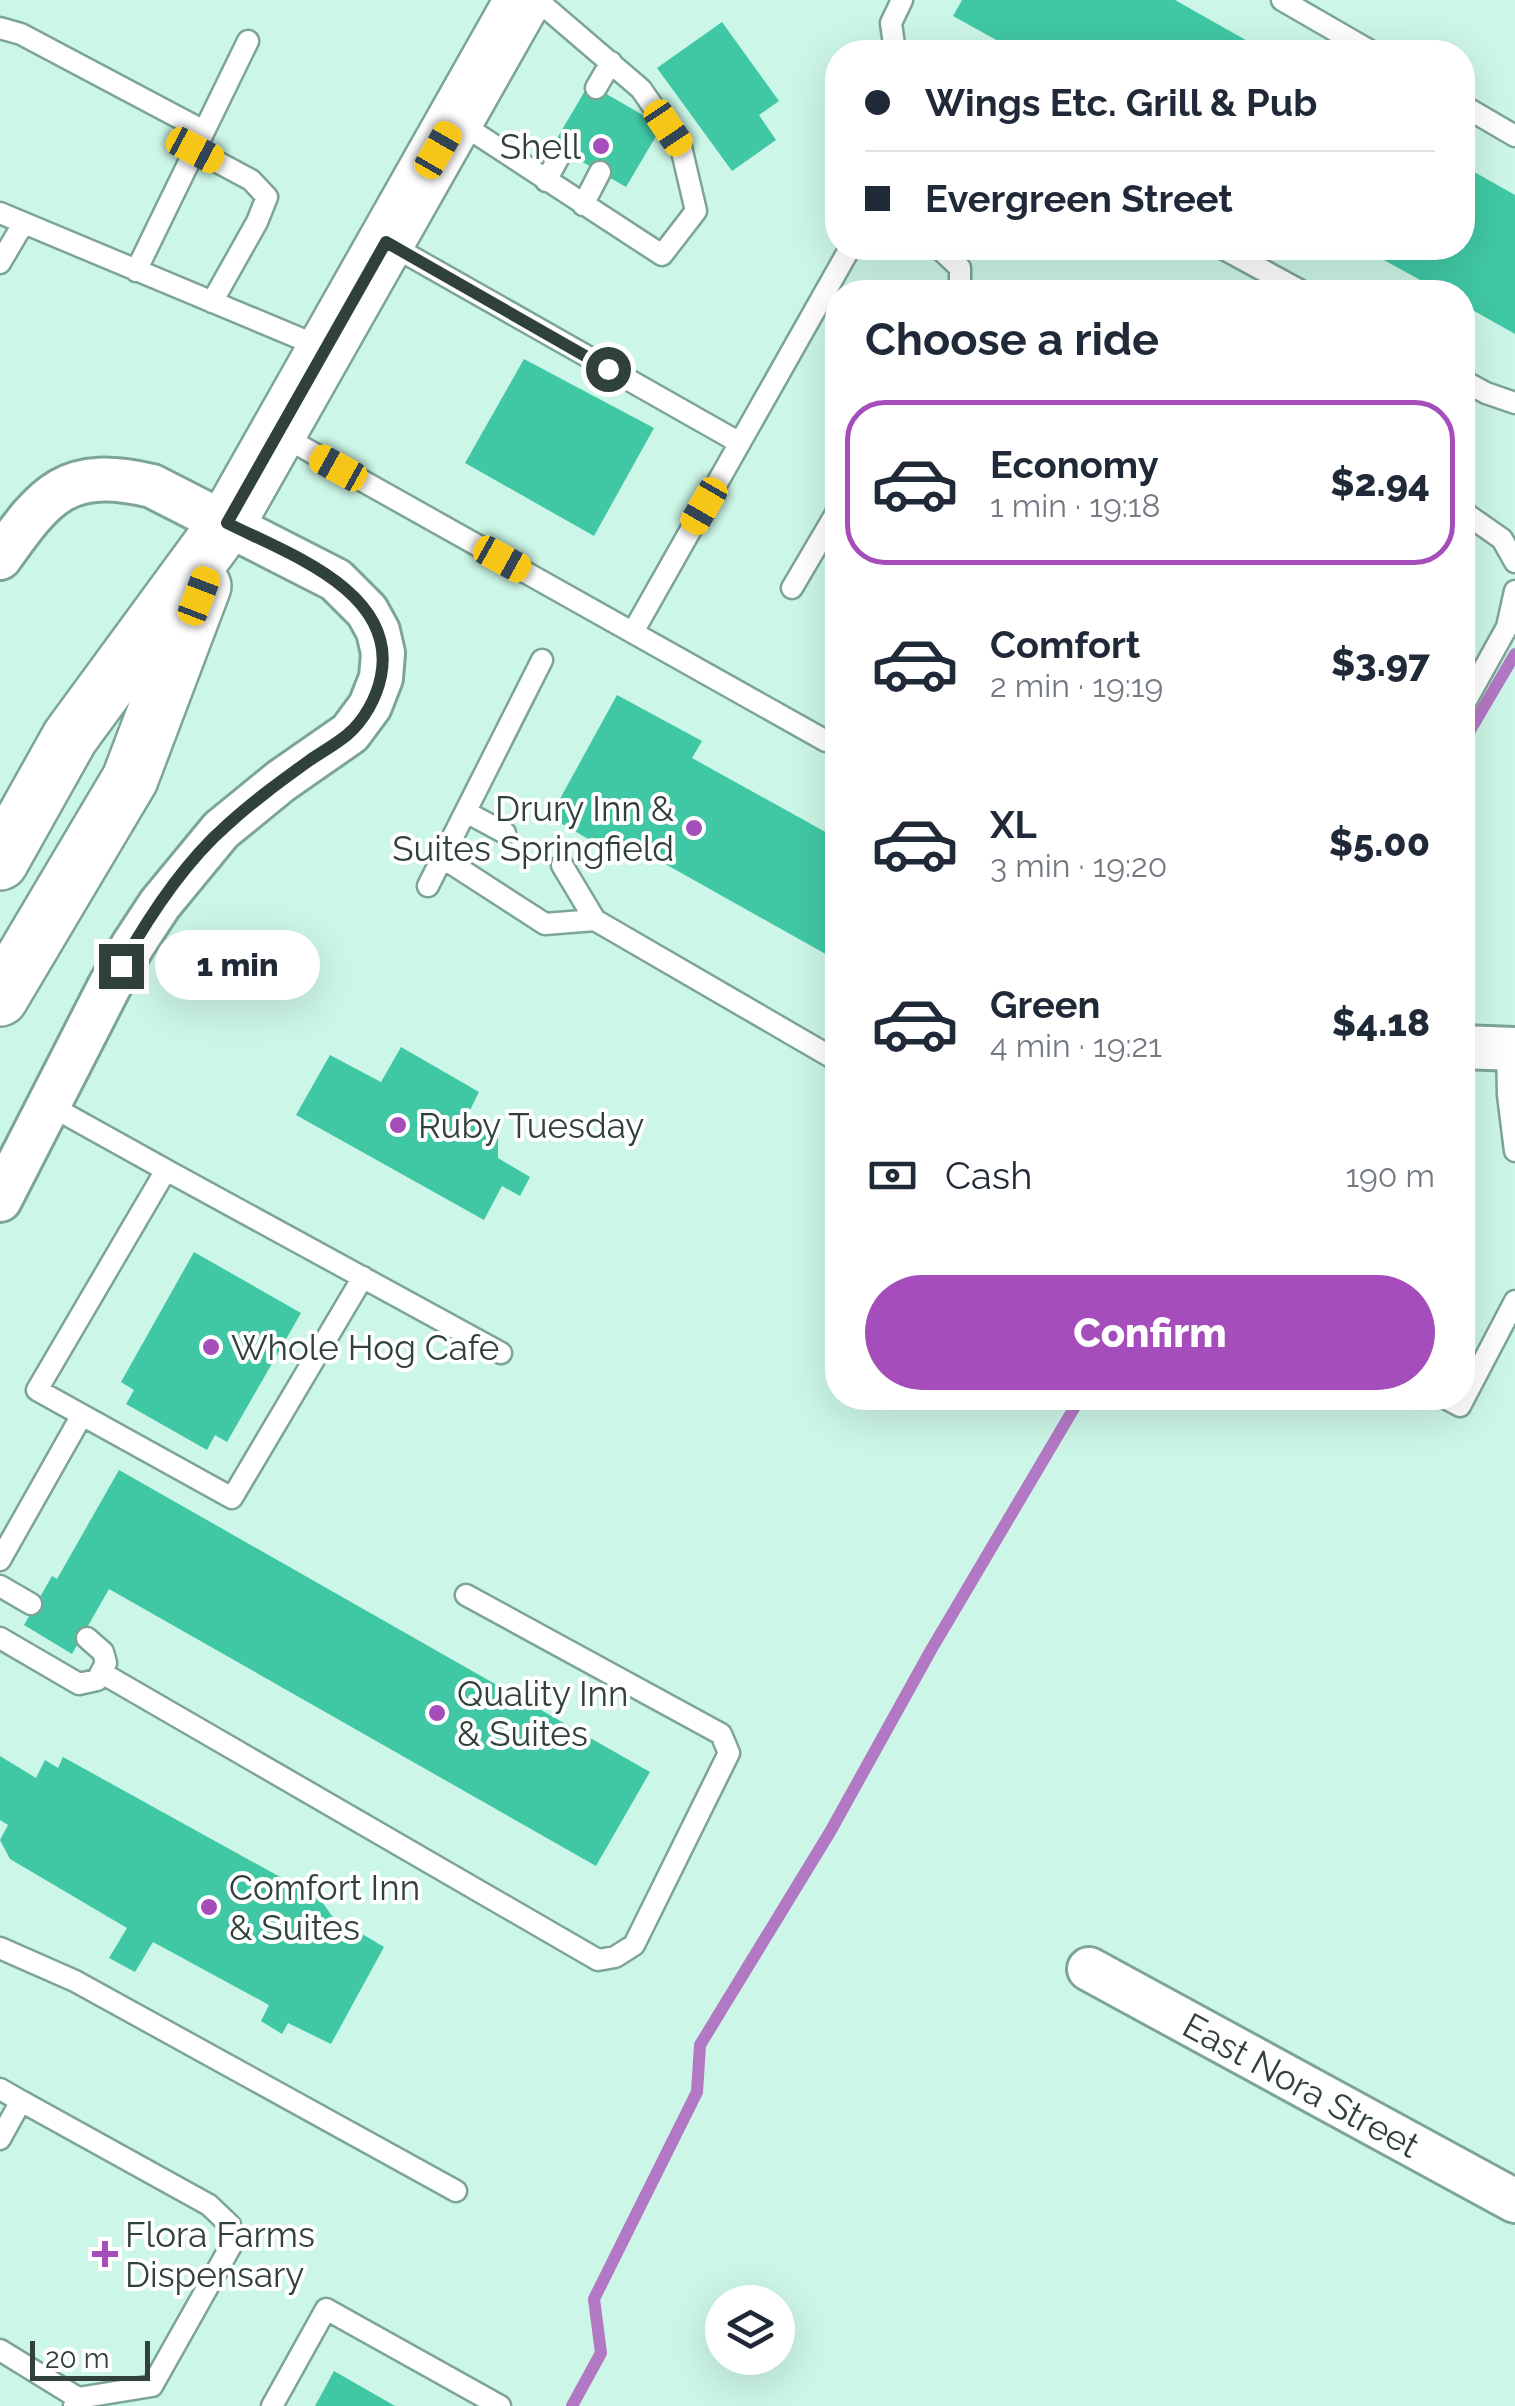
<!DOCTYPE html>
<html lang="en">
<head>
<meta charset="utf-8">
<style>
  body { margin:0; font-family:Raleway,sans-serif; background:#f2f2f3; color:#1f2937; height:100vh; display:flex; flex-direction:column; font-size:38px; white-space:nowrap }
  * { box-sizing:border-box; margin:0 }
  p { font-size:32px; color:#747a83 }
  .icon { flex:none; width:55px; height:55px; fill:none; stroke:currentColor; stroke-width:2; stroke-linecap:round; stroke-linejoin:round }
  .map { position:relative; flex:1; overflow:hidden }
  .side { position:absolute; left:825px; top:280px; width:650px; height:1130px; display:flex; flex-direction:column; background:#fff; border-radius:40px; box-shadow:0 10px 40px #0002 }
  .side>* { flex:none }
  .hud { position:absolute; left:825px; top:40px; width:650px; height:220px; border-radius:40px; box-shadow:0 10px 40px #0002; display:grid; align-content:center; height:220px; padding:0 40px; background:#fff }
  .buttons { position:absolute; left:705px; top:2285px; display:grid; gap:20px }
  .buttons a { display:grid; place-items:center; width:90px; height:90px; border-radius:50%; background:#fff; box-shadow:0 10px 40px #0002; font-size:50px }
  .scale { position:absolute; left:30px; bottom:25px; width:120px; box-sizing:border-box; padding-left:10px; border:5px solid #30413b; border-top:0; font-size:28px; line-height:35px; white-space:nowrap; color:#30413b; -webkit-text-stroke:8px #fff; paint-order:stroke }
  .end { position:absolute; width:45px; height:45px; margin:-22px; border:12px solid #30413b; background:#fff; box-shadow:0 0 0 5px #fff }
  .from { border-radius:50% }
  .bubble { position:absolute; height:70px; border-radius:35px; background:#fff; box-shadow:0 10px 40px #0002; font-size:32px; font-weight:800; line-height:70px; text-align:center }
  .car { position:absolute; width:30px; height:60px; margin:-30px -15px; border-radius:12px; box-shadow:0 0 8px 2px #0007; background:linear-gradient(#f5c518 24%,#345 0 40%,#f5c518 0 76%,#345 0 86%,#f5c518 0) }
  .hud b { display:flex; align-items:center; gap:35px; height:95px; font-size:38px }
  .hud b+b { border-top:2px solid #e0e1e3 }
  .hud i { width:25px; height:25px; background:#1f2937 }
  ul { padding:0; list-style:none }
  li { display:flex; align-items:center; gap:30px; height:165px; margin:0 20px 15px; padding:0 20px; border:5px solid transparent; border-radius:40px }
  li div { flex:1 }
  li b { display:block; font-size:38px }
  li em { font-style:normal; font-weight:800 }
  li.active { border-color:#a54ebb }
  li>.icon { width:90px; height:90px; stroke-width:1.5 }
  h2 { padding:0 40px; font-size:45px; line-height:120px }
  .pay { display:flex; align-items:center; gap:25px; height:110px; padding:0 40px; font-size:38px }
  .pay p { margin-inline-start:auto }
  .primary-button { display:flex; gap:20px; margin-top:auto; padding:20px 40px }
  .primary-button a { flex:1; height:115px; border-radius:60px; background:#a54ebb; color:#fff; font-size:40px; font-weight:800; line-height:115px; text-align:center }
  .map>svg:first-child { display:block }
</style>
</head>
<body>
<div class="map">
<svg width="1515" height="2406" viewBox="0 0 1515 2406">
  <rect width="100%" height="100%" fill="#ccf6e7"/>
  <g fill="none" stroke-linecap="round" stroke-linejoin="round">
    <path stroke="#b378c4" stroke-width="12" d="M1462,744L1515,654
      M572,2406L601,2353L594,2299L697,2092L700,2045L830,1832L931,1650L1080,1398"/>
  </g>
  <path fill="#40c8a4" d="M962,0H1175L1267,52H1018L953,16Z
    M722,22L779,101L759,115L776,140L732,171L657,68Z
    M589,84L662,126L626,187L553,145Z
    M1462,165L1515,195V334L1462,304V292H1442L1362,248H1462Z
    M524,359L654,428L594,536L465,463Z
    M617,695L702,741L692,758L838,839V961L635,847L627,861L550,817Z
    M401,1047L479,1092L467,1116L498,1135V1158L530,1177L520,1196L502,1186L484,1220L296,1115L330,1055L381,1082Z
    M194,1252L301,1313L227,1442L215,1435L207,1450L126,1404L134,1390L121,1382Z
    M119,1470L650,1772L596,1866L109,1589L72,1654L24,1625L52,1576L57,1579Z
    M0,1756L36,1778L45,1760L58,1768L63,1757L320,1899L332,1916L384,1947L331,2044L288,2023L282,2034L261,2021L269,2005L153,1942L135,1972L109,1958L127,1928L10,1859L0,1840L8,1825L0,1820Z
    M334,2371L395,2406H315Z"/>
  <g fill="none" stroke-linecap="round" stroke-linejoin="round">
    <g stroke="#7da597" stroke-width="25">
      <path id="lane" d="M1282,0L1372,52
        M0,28L21,34L204,131
        M895,52L891,23L902,0
        M596,88L611,62
        M1462,105L1515,136
        M457,121L662,255L696,211L681,147L641,89L537,0
        M195,150L251,180L267,197L257,222L212,302
        M546,181L562,151
        M583,205L600,172
        M0,213L323,348
        M389,244L740,443
        M939,248L960,268V292
        M1222,248L1303,292
        M0,263L23,224
        M136,271L248,41
        M1462,380L1486,393L1515,403
        M279,434L826,741L838,739
        M1462,511L1502,539L1515,562
        M792,588L838,510
        M633,632L850,248
        M1462,708L1507,627L1515,591
        M466,812L505,833
        M443,858L545,924L595,920L838,1061
        M562,865L595,920
        M428,886L542,660
        M1507,1048L1508,1095L1515,1151
        M166,1170L501,1353
        M1445,1398L1460,1406L1515,1301
        M82,1415L232,1498L363,1277
        M0,1560L82,1415L37,1390L166,1170L49,1105
        M0,1586L31,1604
        M0,1638L79,1684L97,1680L106,1663L103,1652L87,1638
        M102,1673L598,1960L615,1957L634,1945L729,1753L721,1734L466,1595
        M0,1948L75,1981L456,2191
        M0,2089L21,2101L0,2139
        M21,2101L209,2205L230,2225L232,2244L152,2386L78,2398
        M0,2350L78,2398L74,2406
        M272,2406L326,2309L500,2406"/>
    </g>
    <g stroke="#7da597" stroke-width="48">
      <g id="street">
        <path d="M0,558C46,493 67,466 152,486L336,580L367,611L378,631L383,653L381,678L370,706L350,733L281,781L221,830L160,904L133,945L109,987L0,1200"/>
        <path d="M1462,1047L1515,1049"/>
        <path id="s1" d="M1089,1969L1515,2201"/>
      </g>
    </g>
    <g stroke="#7da597" stroke-width="60">
      <path id="primary" d="M0,862L70,737L227,523L523,0
        M0,998L130,779L203,586"/>
    </g>
    <use href="#lane" stroke="#fff" stroke-width="20"/>
    <use href="#street" stroke="#fff" stroke-width="42"/>
    <use href="#primary" stroke="#fff" stroke-width="55"/>
  </g>
  <g fill="none" stroke-linecap="round" stroke-linejoin="round">
    <path stroke="#30413b" stroke-width="12" d="M121,966C148,918 185,862 226,826C252,802 281,781 310,760C322,752 336,744 347,735C364,721 377,697 381,676C398,591 286,553 227,523L386,242L608,369"/>
  </g>
  <g fill="#a54ebb" stroke="#fff" stroke-width="4">
    <circle cx="601" cy="146" r="10"/>
    <circle cx="694" cy="828" r="10"/>
    <circle cx="398" cy="1125" r="10"/>
    <circle cx="211" cy="1347" r="10"/>
    <circle cx="437" cy="1713" r="10"/>
    <circle cx="209" cy="1907" r="10"/>
    <path d="M100 2239h10v10h10v10h-10v10h-10v-10h-10v-10h10z"/>
  </g>
  <g text-anchor="middle" dominant-baseline="central" stroke-width="8" stroke-linejoin="round" paint-order="stroke">
    <g font-size="35" fill="#30413b" stroke="#fff" text-anchor="start">
      <text x="581" y="146" text-anchor="end">Shell</text>
      <text x="674" y="808" text-anchor="end">Drury Inn &amp;<tspan x="674" dy="40">Suites Springfield</tspan></text>
      <text x="418" y="1125">Ruby Tuesday</text>
      <text x="231" y="1347">Whole Hog Cafe</text>
      <text x="457" y="1693">Quality Inn<tspan x="457" dy="40">&amp; Suites</tspan></text>
      <text x="229" y="1887">Comfort Inn<tspan x="229" dy="40">&amp; Suites</tspan></text>
      <text x="125" y="2234">Flora Farms<tspan x="125" dy="40">Dispensary</tspan></text>
    </g>
    <g font-size="35" fill="#30413b" stroke="#fff">
      <text stroke="none"><textPath href="#s1" startOffset="242">East Nora Street</textPath></text>
    </g>
  </g>
</svg>
<div class="buttons">
<a><svg class="icon" aria-label="layers" viewBox="0 0 24 24"><path d="M12 4l9 5-9 5-9-5zM3 14l9 5 9-5"/></svg></a>
</div>
<div class="scale">20 m</div>
<i class="end from" style="left:608px;top:369px"></i>
<i class="end" style="left:121px;top:966px"></i>
<div class="bubble" style="left:155px;top:930px;width:165px">1 min</div>
<i class="car" style="left:668px;top:128px;rotate:146deg"></i>
<i class="car" style="left:195px;top:150px;rotate:118deg"></i>
<i class="car" style="left:438px;top:150px;rotate:30deg"></i>
<i class="car" style="left:338px;top:468px;rotate:299deg"></i>
<i class="car" style="left:704px;top:506px;rotate:210deg"></i>
<i class="car" style="left:502px;top:559px;rotate:119deg"></i>
<i class="car" style="left:199px;top:596px;rotate:21deg"></i>
<div class="hud">
<b><i class="from"></i>Wings Etc. Grill &amp; Pub</b>
<b><i></i>Evergreen Street</b>
</div>
<section class="side">
<h2>Choose a ride</h2>
<ul>
<li class="active"><svg class="icon" aria-label="car" viewBox="0 0 24 24"><path d="M5 17H2v-5l4-1 3-4h7l3 4 3 1v5h-3M9 17h6M6 11h13"/><circle cx="7" cy="17" r="2"/><circle cx="17" cy="17" r="2"/></svg><div><b>Economy</b><p>1 min · 19:18</p></div><em>$2.94</em></li>
<li><svg class="icon" aria-label="car" viewBox="0 0 24 24"><path d="M5 17H2v-5l4-1 3-4h7l3 4 3 1v5h-3M9 17h6M6 11h13"/><circle cx="7" cy="17" r="2"/><circle cx="17" cy="17" r="2"/></svg><div><b>Comfort</b><p>2 min · 19:19</p></div><em>$3.97</em></li>
<li><svg class="icon" aria-label="car" viewBox="0 0 24 24"><path d="M5 17H2v-5l4-1 3-4h7l3 4 3 1v5h-3M9 17h6M6 11h13"/><circle cx="7" cy="17" r="2"/><circle cx="17" cy="17" r="2"/></svg><div><b>XL</b><p>3 min · 19:20</p></div><em>$5.00</em></li>
<li><svg class="icon" aria-label="car" viewBox="0 0 24 24"><path d="M5 17H2v-5l4-1 3-4h7l3 4 3 1v5h-3M9 17h6M6 11h13"/><circle cx="7" cy="17" r="2"/><circle cx="17" cy="17" r="2"/></svg><div><b>Green</b><p>4 min · 19:21</p></div><em>$4.18</em></li>
</ul>
<div class="pay"><svg class="icon" aria-label="cash" viewBox="0 0 24 24"><path d="M3 7h18v10H3z"/><circle cx="12" cy="12" r="2"/></svg>Cash<p>190 m</p></div>
<div class="primary-button"><a>Confirm</a></div>
</section>
</div>
</body>
</html>
